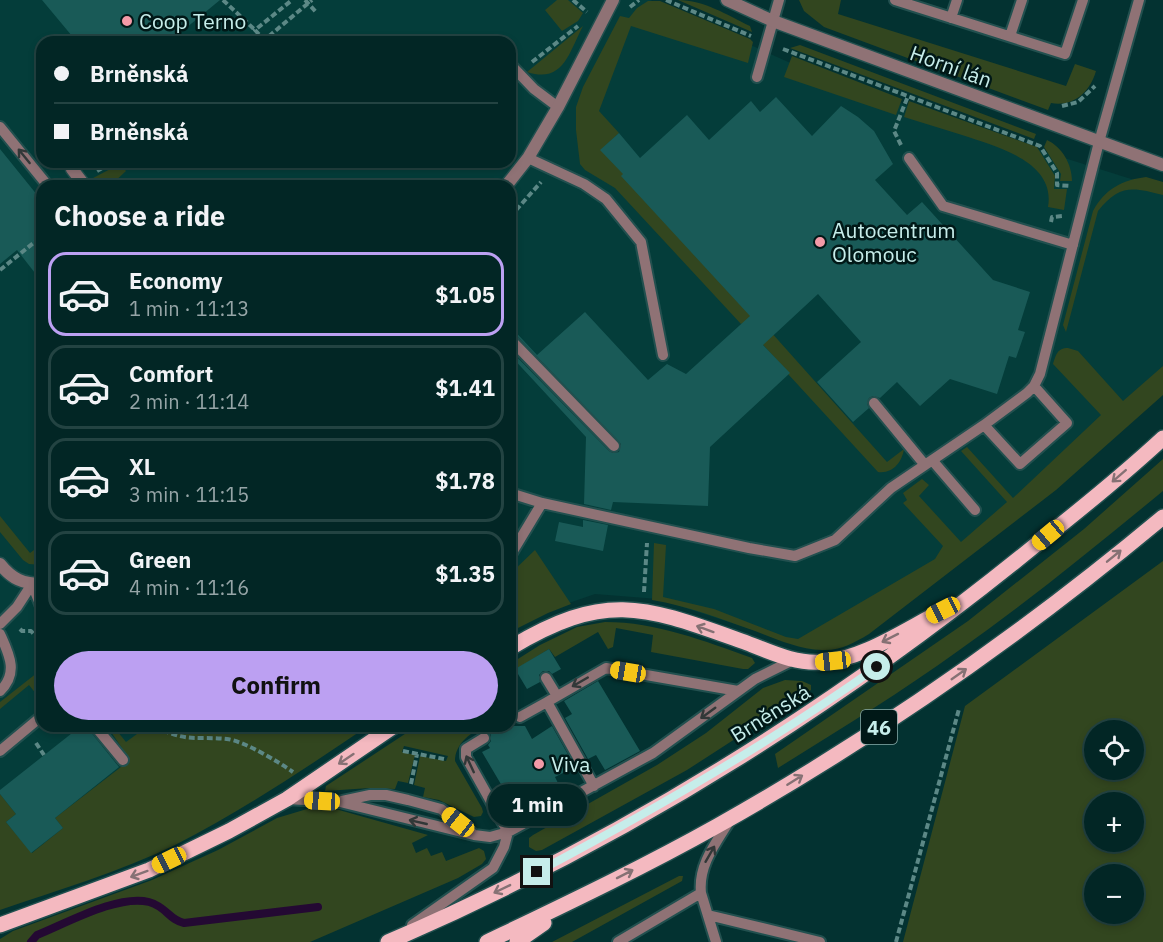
<!DOCTYPE html>
<html lang="en">
<head>
<meta charset="utf-8">
<style>
  body { margin:0; font-family:"IBM Plex Sans",sans-serif; background:#0c2e2d; color:#f1f3f6; height:100vh; display:flex; flex-direction:column; font-size:22px; white-space:nowrap }
  * { box-sizing:border-box; margin:0 }
  p { font-size:20px; color:#96a5a7 }
  .icon { flex:none; width:33px; height:33px; fill:none; stroke:currentColor; stroke-width:2; stroke-linecap:round; stroke-linejoin:round }
  .map { position:relative; flex:1; overflow:hidden }
  .panel { position:absolute; left:36px; top:180px; width:480px; height:552px; display:flex; flex-direction:column; background:#022625; border-radius:18px; box-shadow:0 3px 9px #0003,0 0 0 2px #234342 }
  .panel>* { flex:none }
  .top-card { position:absolute; left:36px; top:36px; width:480px; height:132px; border-radius:18px; box-shadow:0 3px 9px #0003,0 0 0 2px #234342; display:grid; align-content:center; height:132px; padding:0 18px; background:#022625 }
  .controls { position:absolute; left:1084px; top:720px; display:grid; gap:12px }
  .controls a { display:grid; place-items:center; width:60px; height:60px; border-radius:50%; background:#022625; box-shadow:0 3px 9px #0003,0 0 0 2px #234342; font-size:30px }
  .end { position:absolute; width:27px; height:27px; margin:-14px; border:8px solid #c6edea; background:#111; box-shadow:0 0 0 3px #111 }
  .from { border-radius:50% }
  .bubble { position:absolute; height:42px; border-radius:21px; background:#022625; box-shadow:0 3px 9px #0003,0 0 0 2px #234342; font-size:20px; font-weight:700; line-height:42px; text-align:center }
  .car { position:absolute; width:18px; height:36px; margin:-18px -9px; border-radius:8px; box-shadow:0 0 4px 2px #0007; background:linear-gradient(#f5c518 24%,#345 0 40%,#f5c518 0 76%,#345 0 86%,#f5c518 0) }
  .top-card b { display:flex; align-items:center; gap:21px; height:57px; font-size:22px }
  .top-card b+b { border-top:2px solid #234342 }
  .top-card i { width:15px; height:15px; background:#f1f3f6 }
  ul { padding:0; list-style:none }
  li { display:flex; align-items:center; gap:18px; height:84px; margin:0 12px 9px; padding:0 6px; border:3px solid #234342; border-radius:18px }
  li div { flex:1 }
  li b { display:block; font-size:22px }
  li em { font-style:normal; font-weight:700 }
  li.active { border-color:#bca0f2 }
  li>.icon { width:54px; height:54px; stroke-width:1.5 }
  h2 { padding:0 18px; font-size:27px; line-height:72px }
  .cta { display:flex; gap:12px; margin-top:auto; padding:12px 18px }
  .cta a { flex:1; height:69px; border-radius:36px; background:#bca0f2; color:#111; font-size:24px; font-weight:700; line-height:69px; text-align:center }
  .map>svg:first-child { display:block }
</style>
</head>
<body>
<div class="map">
<svg width="1163" height="942" viewBox="0 0 1163 942">
  <rect width="100%" height="100%" fill="#033231"/>
  <path fill="#043d3a" fill-rule="evenodd" d="M0,0H650L795,65L975,130L1163,189V383L980,542L796,644L658,599L595,594L566,604L510,629V186H42V726H302L0,870ZM42,42H510V162H42Z"/>
  <path fill="#32461f" fill-rule="evenodd" d="M557,0H568L583,13L578,21L562,31L545,10Z
    M678,0C704,0 727,15 750,26L752,32Z
    M799,0H841L838,14L1066,86L1075,64L1096,71C1090,92 1074,107 1051,103L1048,110L824,27L804,11Z
    M648,1H660L750,39L753,42L748,63L631,26L599,111L619,133L601,150L620,163L887,462L904,449C902,462 893,474 878,472L788,374L789,373L743,323L741,324L615,188L585,170L580,164L576,130V107L583,87L620,16L629,18L637,8Z
    M583,26C569,52 564,84 527,72Z
    M800,45L1036,134L1034,139L790,48Z
    M792,56L902,99L896,115L784,77Z
    M909,101L1037,147L1055,176L1054,189H1067L1064,210L1048,207C1056,161 995,146 962,135C943,129 923,123 904,117Z
    M1047,140C1062,147 1072,164 1072,181H1060L1061,174L1044,147Z
    M120,164L126,171L110,186H100L93,178Z
    M1146,177L1163,182V195C1133,187 1119,184 1098,211L1066,332L1063,325L1093,211C1105,189 1122,180 1146,177Z
    M1068,348L1078,351L1123,401L1163,366V395L1056,490L869,634C854,643 840,651 822,650C798,649 776,639 755,631C721,619 688,606 652,600L654,543L666,545L663,597L714,609L786,637L798,639L935,559L943,546L903,503L907,500L903,493L922,479L929,485L919,496L961,542L1007,502L961,451L967,447L1013,498L1101,415L1053,364C1056,355 1057,348 1068,348Z
    M1163,459V491C1096,546 1029,601 958,651C900,693 839,730 778,768L775,754L968,621L1084,529Z
    M0,516L30,553L42,544V565L29,564L23,560L0,532Z
    M535,550L571,604L548,613L510,632V600L518,592L510,584V574Z
    M1163,561V942H903L965,706ZM1095,730H1134V770H1095ZM1095,802H1134V842H1095ZM1095,874H1134V914H1095Z
    M605,622C657,622 704,641 752,658L755,663L748,669H743L651,652L653,635L616,628L613,647L608,649L598,632L555,657L549,649L510,673V664L540,645L577,627Z
    M42,669V686L37,695L29,685L0,709V702Z
    M785,680L802,681L811,685V690L687,770L542,850L536,851L529,847V838L533,835L657,765L706,733L763,688Z
    M107,726H113L126,742L148,726H368C306,768 242,811 175,845C119,872 58,890 0,910V794L16,814L6,822L32,853L63,828L55,818L130,760Z
    M417,726H482C469,735 455,744 455,761L482,808L483,812L481,816L474,817L439,800L423,797L425,788L414,785L420,756L446,761L448,756L404,746L402,752L415,755L408,783L398,781L395,789L370,788L325,791L326,786Z
    M321,808L339,810L428,835L412,843L416,853L427,848L431,856L442,852L446,861L479,848L484,851L486,859L482,864L458,878L310,942H0V939L13,931L152,880L218,850L277,818L307,809Z
    M679,876H683L682,881L572,942H552Z"/>
  <g fill="none" stroke-linecap="round" stroke-linejoin="round">
    <path stroke="#240933" stroke-width="8" d="M31,942L37,935C67,923 118,894 149,902C167,907 169,920 184,923L318,907"/>
  </g>
  <path fill="#195a57" d="M42,0H220L169,42H77Z
    M776,97L812,136L841,106L858,117L874,131L893,164L875,180L907,215L922,202L993,280L1030,292L1018,330L1025,332L1016,358L1009,356L997,394L950,379L920,406L897,382L880,398L873,396L869,398L867,404L869,408L853,422L817,382L861,342L818,294L763,345L790,373L710,447L708,506L613,502L611,510L584,504L586,437L510,355V350L609,451L613,453L619,452L621,444L515,334L510,332V326L537,355L585,312L648,380L667,364L686,374L750,316L621,176L623,174L600,150L619,133L640,158L687,115L709,140L751,101L760,112Z
    M0,149L42,201V282L17,250L0,264Z
    M583,520L608,525L603,551L555,541L559,522L583,527Z
    M549,649L561,669L552,674L549,671H543L539,675L540,682L527,689L515,669Z
    M598,681L640,751L605,770L596,755L588,759L565,718L572,714L564,701Z
    M81,726H86L119,767L55,818L63,828L31,853L6,822L16,814L0,794V790Z
    M477,726H525L532,739L552,726L575,767L555,777L558,783L546,791L544,797L537,795L515,808L482,752L490,748L488,745L491,741V735L487,731L480,732Z"/>
  <g fill="none" stroke-linecap="round" stroke-linejoin="round">
    <g stroke="#22504f" stroke-width="14">
      <path id="service" d="M895,0L1065,54L1083,0
        M951,18L957,0
        M1010,36L1022,0
        M510,64L534,89L558,107
        M757,77L779,0
        M0,127L48,186
        M528,158L584,184L606,199L641,242L663,355
        M909,158L943,206L1073,245
        M510,339L614,446
        M874,403L925,465
        M984,425L1020,464L1067,423L1034,386
        M932,460L975,510
        M510,493L542,503L749,548L795,556L835,540L891,488L984,425L1027,393L1034,386L1040,374L1099,142L1139,0
        M510,556L542,503
        M32,584L42,609
        M0,624L17,607L32,584
        M0,634C9,654 19,673 0,691
        M546,678L557,696
        M520,717L547,702
        M95,726L123,760
        M0,751L42,716
        M594,786L547,702L606,668L738,691
        M287,799L340,802L474,835L490,837L508,832L653,753L755,679L793,660
        M342,801L370,795H386L408,800L441,809L472,833
        M701,893C698,865 716,843 730,820
        M708,915L820,942
        M412,925L493,868L504,847L508,832L466,757V749L484,738
        M618,942L701,893L716,942"/>
    </g>
    <g stroke="#22504f" stroke-width="15">
      <path id="minor" d="M72,169L85,186"/>
    </g>
    <g stroke="#22504f" stroke-width="15">
      <path id="tertiary" d="M727,0L773,21L1163,165
        M506,186L528,158L558,107L613,0
        M0,564C12,579 23,584 42,584"/>
    </g>
    <g stroke="#22504f" stroke-width="18">
      <path id="primary" d="M510,648C608,589 646,607 747,643C771,652 795,664 821,662C862,660 906,629 942,611
        M0,925L149,870L229,831L287,799L394,726
        M388,942C622,841 841,704 1038,543C1081,509 1123,475 1163,438
        M487,942C564,905 642,868 717,826C875,737 1024,633 1163,517
        M517,942L544,923"/>
    </g>
    <path stroke="#5c8886" stroke-width="4" stroke-dasharray="6 3" stroke-linecap="butt" d="M223,0L255,30
      M305,0L317,13
      M573,0L587,12
      M666,0L751,36
      M630,7L639,0
      M265,41L255,30L292,0
      M262,42L312,0
      M783,49L1040,146L1057,173V185L1071,186
      M532,62L578,26
      M1062,106L1078,102L1095,86
      M901,145L894,131L908,96
      M133,162L134,164
      M97,171L112,162
      M510,217L541,182
      M1051,222L1052,217L1063,216
      M0,270L42,236
      M644,592L647,543
      M20,629L22,631H31L42,643
      M155,726C186,743 196,736 227,739C244,741 279,762 293,772
      M36,743L44,755
      M403,751L444,759
      M411,784L417,754
      M896,942L959,709"/>
    <use href="#service" stroke="#8f7275" stroke-width="10"/>
    <use href="#minor" stroke="#8f7275" stroke-width="12"/>
    <use href="#tertiary" stroke="#8f7275" stroke-width="12"/>
    <use href="#primary" stroke="#f4b9c0" stroke-width="15"/>
  </g>
  <defs><path id="oneway-shaft" d="M-6 0H5M1.5-3L5.5 0L1.5 3" fill="none" stroke-width="1.6" stroke-linecap="round" stroke-linejoin="round" transform="scale(1.5)"/></defs>
  <g stroke="#323838">
    <use href="#oneway-shaft" transform="translate(24 156) rotate(-129)"/>
    <use href="#oneway-shaft" transform="translate(580 682) rotate(150)"/>
    <use href="#oneway-shaft" transform="translate(708 713) rotate(144)"/>
    <use href="#oneway-shaft" transform="translate(470 764) rotate(-115)"/>
    <use href="#oneway-shaft" transform="translate(418 822) rotate(-167)"/>
    <use href="#oneway-shaft" transform="translate(710 854) rotate(-60)"/>
  </g>
  <g stroke="#867174">
    <use href="#oneway-shaft" transform="translate(1119 476) rotate(139)"/>
    <use href="#oneway-shaft" transform="translate(1114 556) rotate(-39)"/>
    <use href="#oneway-shaft" transform="translate(705 629) rotate(-160)"/>
    <use href="#oneway-shaft" transform="translate(890 638) rotate(153)"/>
    <use href="#oneway-shaft" transform="translate(959 674) rotate(-35)"/>
    <use href="#oneway-shaft" transform="translate(346 759) rotate(146)"/>
    <use href="#oneway-shaft" transform="translate(795 780) rotate(-32)"/>
    <use href="#oneway-shaft" transform="translate(139 874) rotate(160)"/>
    <use href="#oneway-shaft" transform="translate(625 874) rotate(-27)"/>
    <use href="#oneway-shaft" transform="translate(502 889) rotate(154)"/>
  </g>
  <g fill="none" stroke-linecap="round" stroke-linejoin="round">
    <path stroke="#c6edea" stroke-width="8" d="M537,872C654,810 769,744 877,667"/>
  </g>
  <g fill="#f39aa7" stroke="#001817" stroke-width="2">
    <circle cx="127" cy="21" r="6"/>
    <circle cx="820" cy="242" r="6"/>
    <circle cx="539" cy="764" r="6"/>
  </g>
  <g text-anchor="middle" dominant-baseline="central" stroke-width="5" stroke-linejoin="round" paint-order="stroke">
    <rect fill="#001817" stroke="#8badab" stroke-width="1.5" x="861" y="710" width="36" height="34" rx="4.5"/>
    <g font-size="20" font-weight="bold" fill="#c6edea">
      <text x="879" y="727">46</text>
    </g>
    <g font-size="21" fill="#c6edea" stroke="#001817" text-anchor="start">
      <text x="139" y="21">Coop Terno</text>
      <text x="832" y="230">Autocentrum<tspan x="832" dy="24">Olomouc</tspan></text>
      <text x="551" y="764">Viva</text>
    </g>
    <g font-size="21" fill="#c6edea" stroke="#001817">
      <text transform="translate(951 66) rotate(20)">Horní lán</text>
      <text transform="translate(770 713) rotate(-32)">Brněnská</text>
    </g>
  </g>
</svg>
<div class="controls">
<a><svg class="icon" aria-label="locate" viewBox="0 0 24 24"><circle cx="12" cy="12" r="6"/><path d="M12 2v4M12 18v4M2 12h4M18 12h4"/></svg></a>
<a>+</a>
<a>−</a>
</div>
<i class="end from" style="left:877px;top:667px"></i>
<i class="end" style="left:537px;top:872px"></i>
<div class="bubble" style="left:488px;top:784px;width:99px">1 min</div>
<i class="car" style="left:1048px;top:535px;rotate:230deg"></i>
<i class="car" style="left:943px;top:610px;rotate:243deg"></i>
<i class="car" style="left:833px;top:661px;rotate:264deg"></i>
<i class="car" style="left:628px;top:672px;rotate:280deg"></i>
<i class="car" style="left:322px;top:801px;rotate:273deg"></i>
<i class="car" style="left:458px;top:822px;rotate:308deg"></i>
<i class="car" style="left:169px;top:860px;rotate:244deg"></i>
<div class="top-card">
<b><i class="from"></i>Brněnská</b>
<b><i></i>Brněnská</b>
</div>
<section class="panel">
<h2>Choose a ride</h2>
<ul>
<li class="active"><svg class="icon" aria-label="car" viewBox="0 0 24 24"><path d="M5 17H2v-5l4-1 3-4h7l3 4 3 1v5h-3M9 17h6M6 11h13"/><circle cx="7" cy="17" r="2"/><circle cx="17" cy="17" r="2"/></svg><div><b>Economy</b><p>1 min · 11:13</p></div><em>$1.05</em></li>
<li><svg class="icon" aria-label="car" viewBox="0 0 24 24"><path d="M5 17H2v-5l4-1 3-4h7l3 4 3 1v5h-3M9 17h6M6 11h13"/><circle cx="7" cy="17" r="2"/><circle cx="17" cy="17" r="2"/></svg><div><b>Comfort</b><p>2 min · 11:14</p></div><em>$1.41</em></li>
<li><svg class="icon" aria-label="car" viewBox="0 0 24 24"><path d="M5 17H2v-5l4-1 3-4h7l3 4 3 1v5h-3M9 17h6M6 11h13"/><circle cx="7" cy="17" r="2"/><circle cx="17" cy="17" r="2"/></svg><div><b>XL</b><p>3 min · 11:15</p></div><em>$1.78</em></li>
<li><svg class="icon" aria-label="car" viewBox="0 0 24 24"><path d="M5 17H2v-5l4-1 3-4h7l3 4 3 1v5h-3M9 17h6M6 11h13"/><circle cx="7" cy="17" r="2"/><circle cx="17" cy="17" r="2"/></svg><div><b>Green</b><p>4 min · 11:16</p></div><em>$1.35</em></li>
</ul>
<div class="cta"><a>Confirm</a></div>
</section>
</div>
</body>
</html>
